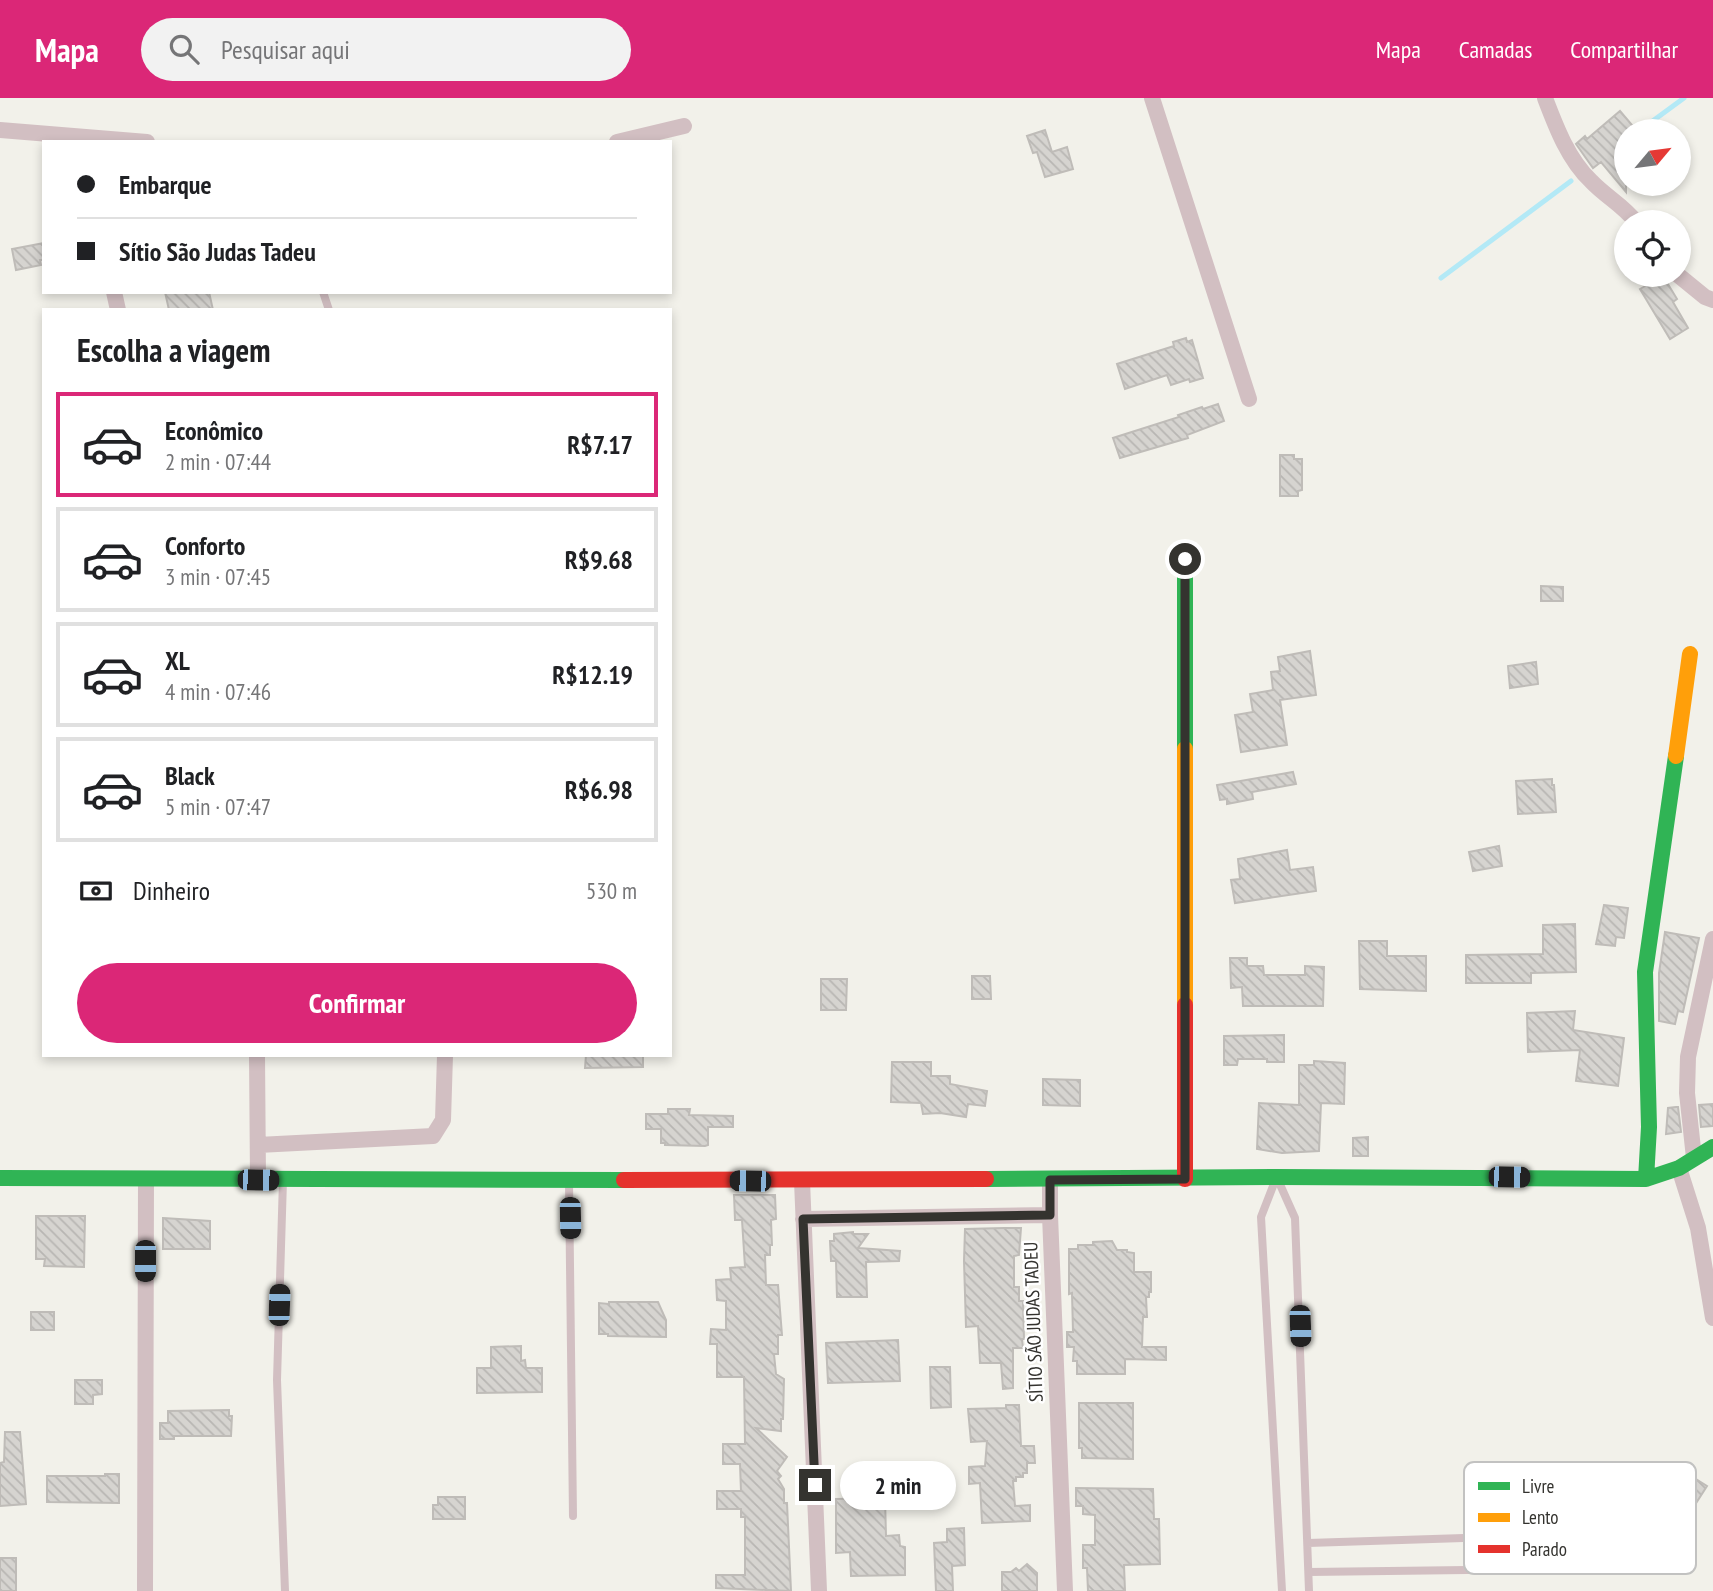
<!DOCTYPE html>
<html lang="pt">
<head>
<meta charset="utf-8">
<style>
  body { margin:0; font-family:"PT Sans Narrow",sans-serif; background:#f2f2f2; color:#202124; height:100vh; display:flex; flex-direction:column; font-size:26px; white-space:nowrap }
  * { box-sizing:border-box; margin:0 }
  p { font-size:23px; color:#757577 }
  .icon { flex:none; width:38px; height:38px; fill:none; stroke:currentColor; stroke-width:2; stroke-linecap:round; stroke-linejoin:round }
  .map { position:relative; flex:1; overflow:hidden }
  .drawer { position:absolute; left:42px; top:210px; width:630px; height:749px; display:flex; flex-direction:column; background:#fff; border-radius:0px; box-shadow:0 4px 10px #0003 }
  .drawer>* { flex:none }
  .top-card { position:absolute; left:42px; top:42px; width:630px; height:154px; border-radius:0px; box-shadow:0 4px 10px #0003; display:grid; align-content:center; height:154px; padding:0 35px; background:#fff }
  .needle { width:46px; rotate:61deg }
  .tools { position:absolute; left:1614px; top:21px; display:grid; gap:14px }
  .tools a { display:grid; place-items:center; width:77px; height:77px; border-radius:50%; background:#fff; box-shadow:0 4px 10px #0003; font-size:35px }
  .end { position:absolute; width:32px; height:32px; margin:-16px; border:9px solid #34332f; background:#fff; box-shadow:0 0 0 4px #fff }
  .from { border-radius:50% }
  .bubble { position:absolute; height:49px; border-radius:24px; background:#fff; box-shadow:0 4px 10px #0003; font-size:23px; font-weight:700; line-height:49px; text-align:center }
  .car { position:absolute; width:21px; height:42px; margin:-21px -10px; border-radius:9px; box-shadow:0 0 5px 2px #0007; background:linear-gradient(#222 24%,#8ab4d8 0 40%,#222 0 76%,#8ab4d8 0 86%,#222 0) }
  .top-card b { display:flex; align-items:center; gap:24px; height:66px; font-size:26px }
  .top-card b+b { border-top:2px solid #e0e0e0 }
  .top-card i { width:18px; height:18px; background:#202124 }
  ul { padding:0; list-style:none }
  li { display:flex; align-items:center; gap:21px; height:105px; margin:0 14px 10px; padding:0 21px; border:4px solid #e0e0e0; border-radius:0px }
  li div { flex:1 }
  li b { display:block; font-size:26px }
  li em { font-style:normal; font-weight:700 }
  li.on { border-color:#db2777 }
  li>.icon { width:63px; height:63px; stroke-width:1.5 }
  h2 { padding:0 35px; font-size:32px; line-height:84px }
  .pay { display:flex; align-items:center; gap:18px; height:77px; padding:0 35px; font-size:26px }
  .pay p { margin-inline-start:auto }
  .primary-button { display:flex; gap:14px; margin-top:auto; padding:14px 35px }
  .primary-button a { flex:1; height:80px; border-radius:42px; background:#db2777; color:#fff; font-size:28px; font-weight:700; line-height:80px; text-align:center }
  header { display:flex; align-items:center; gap:42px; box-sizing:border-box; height:98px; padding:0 35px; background:#db2777; color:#fff }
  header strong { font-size:33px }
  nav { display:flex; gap:38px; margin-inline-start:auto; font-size:24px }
  .search { width:490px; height:63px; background:#f2f2f2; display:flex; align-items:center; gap:18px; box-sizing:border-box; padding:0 24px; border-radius:38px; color:#757577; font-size:26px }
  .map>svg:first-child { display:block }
</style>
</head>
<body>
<header>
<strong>Mapa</strong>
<div class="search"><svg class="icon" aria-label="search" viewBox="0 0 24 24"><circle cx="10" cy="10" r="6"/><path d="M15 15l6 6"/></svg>Pesquisar aqui</div>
<nav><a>Mapa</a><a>Camadas</a><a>Compartilhar</a></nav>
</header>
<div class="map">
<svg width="1713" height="1493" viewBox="0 0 1713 1493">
  <defs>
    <pattern id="building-back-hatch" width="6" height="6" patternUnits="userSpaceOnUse" patternTransform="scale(1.75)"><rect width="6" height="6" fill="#d6d4d0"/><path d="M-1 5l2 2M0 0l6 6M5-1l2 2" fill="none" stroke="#b8b6b3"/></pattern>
  </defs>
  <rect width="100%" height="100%" fill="#f2f1ea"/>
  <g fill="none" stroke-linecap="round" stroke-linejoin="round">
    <path stroke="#b3e9f6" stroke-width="5" d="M1639,33L1684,0
      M1441,180L1571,83"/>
  </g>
  <path fill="url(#building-back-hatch)" stroke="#bfbcb8" stroke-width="2" d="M1620,13L1637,33H1626V94L1601,64L1593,70L1576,46L1585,38L1587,41Z
    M1045,32L1052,54L1067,49L1073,71L1045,79L1037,54L1033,55L1027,38Z
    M44,145V162H40L41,167L16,172L12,151Z
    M1663,178L1677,201L1673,204L1688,230L1670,241L1640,191Z
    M165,194H209L213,212H169Z
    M1186,240L1187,244L1192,242L1203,280L1190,284L1189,281L1171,287L1167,277L1125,291L1117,266L1174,248L1173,244Z
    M1218,306L1224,323L1187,337L1188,340L1120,360L1113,340L1179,319L1178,317L1202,309L1203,311Z
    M1280,357H1294V361H1302V392L1298,393V398H1280Z
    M1541,488L1563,489V503H1541Z
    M1310,553L1316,597L1280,602L1287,647L1241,654L1235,617L1253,614L1250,596L1273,592L1271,574L1280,573L1278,559Z
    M1536,564L1538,586L1510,590L1508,568Z
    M1293,674L1296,686L1252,694L1253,701L1227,706V701L1220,702L1217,687Z
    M1552,681V687H1554L1556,714L1518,716L1516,683Z
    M1499,748L1502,768L1473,773L1469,754Z
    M1287,752L1290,772L1313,769L1316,793L1235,805L1231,782L1240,781L1238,761Z
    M1604,807L1628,810L1624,840L1616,839L1615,848L1596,846Z
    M1575,826L1576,874L1531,875V885H1466V857L1543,856V827Z
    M1665,834L1699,840L1683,914L1678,913L1675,926L1659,923V875Z
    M1359,843H1387V858H1426V893L1360,891Z
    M1230,860H1247V868H1263L1264,877H1305V868L1324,869L1323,908H1243L1242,889L1231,890Z
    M972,878H990L991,901H972Z
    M821,881H847L846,912H821Z
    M1575,913L1573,932L1624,940L1618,988L1576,983L1580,952L1528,954L1527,915Z
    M1284,937V964H1267V961H1238L1237,967H1224V938Z
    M586,957H643V969L585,970Z
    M1314,963L1345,965L1344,1006L1321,1005L1319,1053L1282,1055L1257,1051L1259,1005L1299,1007V967H1314Z
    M892,964H931V978H950V986L987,993L985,1008L968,1006L966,1019L940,1015L923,1016L921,1005L891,1004Z
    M1043,981L1080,982V1008L1043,1007Z
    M1713,1006V1028L1701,1029L1699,1007Z
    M1676,1009H1678L1681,1034L1666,1036L1668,1010Z
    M668,1011H690L689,1017L733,1018V1029H708V1047L705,1048L665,1047V1045H661V1031H646V1016H668Z
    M1368,1039V1058H1353V1040Z
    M734,1097H775L776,1121L771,1122L772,1147H770V1157H765L766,1187H778L782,1237H778V1256H774L776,1276L784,1281L783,1321H781V1333L756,1330L787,1359L777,1373L781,1378L778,1381L784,1391V1405H787L791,1493L716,1490V1477H745V1419H741V1411H717V1393H741L740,1366H723V1346H745L744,1279H717V1246H710L711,1231L726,1232V1203L717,1202L716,1182L731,1181L730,1170L745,1169L742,1122H735Z
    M36,1118H85L84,1169L44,1168L45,1161H36Z
    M163,1120L210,1123V1151H163Z
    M1004,1130H1021L1019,1157L1014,1158V1189H1019V1203H1023L1024,1241H1022L1023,1250H1013V1290L1003,1291L1001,1265H980L978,1228L966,1229L964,1163L965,1131Z
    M853,1134V1136H868L858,1150L900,1153L899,1163L866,1164L867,1199H837L836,1163H831L830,1143H834V1136Z
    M1112,1143L1117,1152H1127V1154L1134,1155V1174H1151V1194H1149V1199H1146L1147,1219H1143L1142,1249H1166V1262L1125,1261V1276H1077V1263H1073L1074,1249H1067V1234H1073L1072,1195L1069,1196V1151H1078V1147H1093V1144Z
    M609,1204H658L666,1222V1239L608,1238V1236H599V1205L609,1206Z
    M31,1214H54V1232H31Z
    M898,1242L900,1283L828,1285L826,1245Z
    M521,1248V1263L525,1262L526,1270H542V1294L477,1295V1270H491V1249Z
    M930,1269H950L951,1309L931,1310Z
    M75,1282H102V1296L93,1297V1306H75Z
    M1079,1305H1133V1361L1082,1360V1350H1079Z
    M1006,1307H1019L1021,1348H1034L1035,1365H1027V1375H1023V1379H1016V1383H1013L1015,1408L1030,1407V1423L982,1425L980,1385L969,1386V1369L985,1368L987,1343L971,1344L968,1311L1006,1310Z
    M229,1312V1318H232L231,1338H174V1341H160V1325H168V1313Z
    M5,1334H20L26,1406L0,1408V1365L4,1364Z
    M105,1376H119V1405L47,1404V1378H105Z
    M1688,1376L1707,1388L1691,1413L1677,1403L1683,1394L1681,1386Z
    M1076,1390L1153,1391L1154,1421H1159L1160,1466L1124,1467L1125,1493H1088L1087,1470H1083V1447H1095V1417L1083,1416V1408H1076Z
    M438,1399H465V1421H433V1407H438Z
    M885,1400L886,1438L899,1437L900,1448L905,1449V1477L851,1478L850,1454L836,1455V1401Z
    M964,1430L965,1467L952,1468L953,1493H936L934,1445L947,1444V1431Z
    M0,1460H16V1493H0Z
    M1027,1466L1037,1475V1493H1002V1474H1011L1016,1470L1019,1473Z"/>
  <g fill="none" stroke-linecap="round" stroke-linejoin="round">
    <path stroke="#d2bfc2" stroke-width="8" d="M323,194L329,212
      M283,1082L277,1282L285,1493
      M1278,1082L1295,1120L1309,1493
      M1275,1083L1261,1119L1282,1493
      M569,1084L573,1418
      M1308,1445L1617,1435L1629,1438L1638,1451L1636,1462L1627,1470L1309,1474"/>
    <path stroke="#d2bfc2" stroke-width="16" d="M1152,0L1249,301
      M1545,0C1556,29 1568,61 1591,83C1605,98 1624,108 1636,124
      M0,32L147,44
      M617,44L684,28
      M1678,177L1705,199L1713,202
      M114,194L118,212
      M257,957L258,1082
      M258,1047L433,1038L443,1022L445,957
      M1694,1060L1687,995L1688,959L1713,841
      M1679,1070L1698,1130L1713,1220
      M1050,1082V1117
      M802,1083L819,1493
      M803,1121L1050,1117L1065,1493
      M145,1493L146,1081"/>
    <path stroke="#30b455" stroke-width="16" d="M1185,461V651
      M0,1080L624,1082
      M986,1081L1277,1079L1646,1081L1679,1070L1713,1049
      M1646,1081L1649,1029L1645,874L1676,658"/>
    <path stroke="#ff9f0a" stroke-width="16" d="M1185,651V907
      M1676,658L1690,556"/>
    <path stroke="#e5322d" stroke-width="16" d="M1185,907V1081
      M624,1082L986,1081"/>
  </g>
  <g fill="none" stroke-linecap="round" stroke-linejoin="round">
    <path stroke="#34332f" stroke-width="9" d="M815,1387L803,1121L1050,1117V1082L1185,1081V461"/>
  </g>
  <g text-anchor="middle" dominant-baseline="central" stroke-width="5" stroke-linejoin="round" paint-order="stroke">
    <g font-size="19" fill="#34332f" stroke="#fff">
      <text transform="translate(1033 1224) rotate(-92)">SÍTIO SÃO JUDAS TADEU</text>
    </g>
  </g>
  <rect x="1464" y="1364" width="232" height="112" rx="10" fill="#fff" stroke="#c2c2c1" stroke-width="2"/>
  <rect x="1478" y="1384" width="32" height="8" fill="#30b455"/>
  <rect x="1478" y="1415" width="32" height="9" fill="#ff9f0a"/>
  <rect x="1478" y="1447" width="32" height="8" fill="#e5322d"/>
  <g font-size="19" fill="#34332f">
    <text x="1522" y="1395">Livre</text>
    <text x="1522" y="1426">Lento</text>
    <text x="1522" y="1458">Parado</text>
  </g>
</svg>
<div class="tools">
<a><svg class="needle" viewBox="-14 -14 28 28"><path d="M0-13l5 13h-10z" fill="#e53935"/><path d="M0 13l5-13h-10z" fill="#757577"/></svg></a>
<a><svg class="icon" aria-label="locate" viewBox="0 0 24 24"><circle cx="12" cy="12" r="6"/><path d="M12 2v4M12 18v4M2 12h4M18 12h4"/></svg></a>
</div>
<i class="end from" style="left:1185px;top:461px"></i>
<i class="end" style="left:815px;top:1387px"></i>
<div class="bubble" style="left:840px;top:1363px;width:116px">2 min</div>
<i class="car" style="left:1509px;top:1079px;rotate:91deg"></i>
<i class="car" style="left:258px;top:1082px;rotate:91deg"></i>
<i class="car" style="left:750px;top:1083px;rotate:271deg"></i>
<i class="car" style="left:570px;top:1120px;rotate:179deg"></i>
<i class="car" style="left:145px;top:1163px;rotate:180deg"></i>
<i class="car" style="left:279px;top:1207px;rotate:2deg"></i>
<i class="car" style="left:1300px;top:1228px;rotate:178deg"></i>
<div class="top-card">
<b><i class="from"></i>Embarque</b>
<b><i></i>Sítio São Judas Tadeu</b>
</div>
<section class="drawer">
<h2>Escolha a viagem</h2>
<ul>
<li class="on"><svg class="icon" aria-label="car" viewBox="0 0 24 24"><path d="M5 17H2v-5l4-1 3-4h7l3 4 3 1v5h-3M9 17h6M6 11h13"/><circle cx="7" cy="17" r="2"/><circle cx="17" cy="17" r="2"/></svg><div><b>Econômico</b><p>2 min · 07:44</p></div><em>R$7.17</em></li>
<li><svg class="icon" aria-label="car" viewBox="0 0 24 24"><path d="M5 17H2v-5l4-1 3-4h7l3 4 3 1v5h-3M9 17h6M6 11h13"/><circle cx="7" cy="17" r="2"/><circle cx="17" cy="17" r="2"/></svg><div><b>Conforto</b><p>3 min · 07:45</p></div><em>R$9.68</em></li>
<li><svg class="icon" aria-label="car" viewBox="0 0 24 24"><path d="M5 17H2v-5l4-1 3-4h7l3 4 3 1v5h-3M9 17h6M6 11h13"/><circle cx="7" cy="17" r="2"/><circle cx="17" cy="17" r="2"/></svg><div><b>XL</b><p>4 min · 07:46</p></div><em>R$12.19</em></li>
<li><svg class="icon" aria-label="car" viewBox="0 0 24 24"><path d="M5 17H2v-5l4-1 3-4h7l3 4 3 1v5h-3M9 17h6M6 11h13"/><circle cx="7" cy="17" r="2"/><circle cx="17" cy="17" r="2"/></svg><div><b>Black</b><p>5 min · 07:47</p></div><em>R$6.98</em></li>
</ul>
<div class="pay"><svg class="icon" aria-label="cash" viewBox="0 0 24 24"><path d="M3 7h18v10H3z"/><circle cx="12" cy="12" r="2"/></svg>Dinheiro<p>530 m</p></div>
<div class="primary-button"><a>Confirmar</a></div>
</section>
</div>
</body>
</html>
